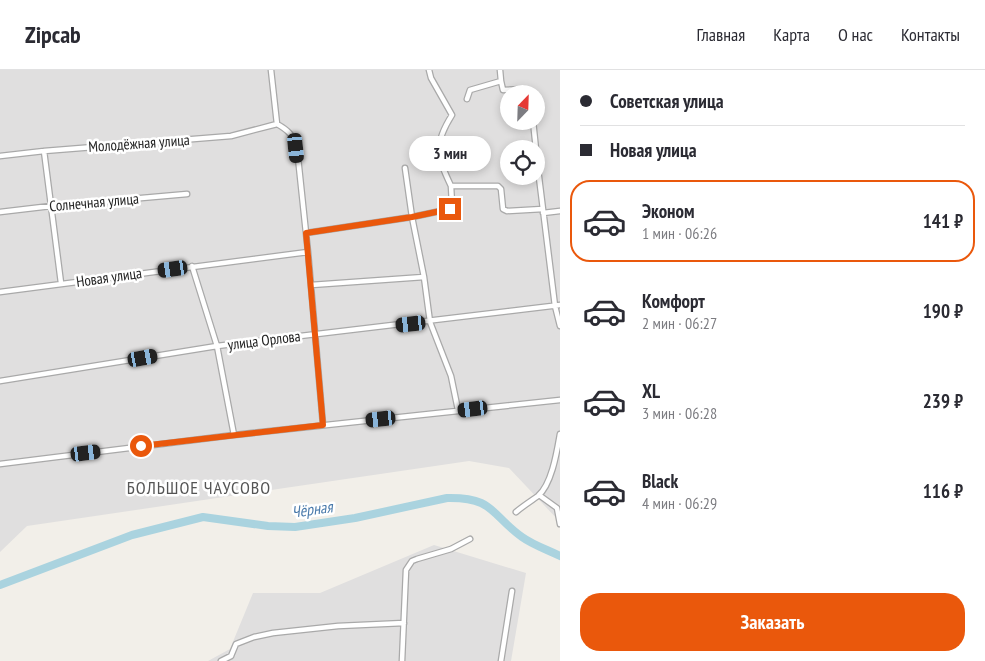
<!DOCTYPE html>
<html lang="ru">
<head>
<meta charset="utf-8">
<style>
  body { margin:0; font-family:"PT Sans Narrow",sans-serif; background:#f7f7f7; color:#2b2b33; height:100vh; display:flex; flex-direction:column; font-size:19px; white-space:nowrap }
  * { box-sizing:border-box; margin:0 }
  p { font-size:16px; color:#7c7c81 }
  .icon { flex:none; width:28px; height:28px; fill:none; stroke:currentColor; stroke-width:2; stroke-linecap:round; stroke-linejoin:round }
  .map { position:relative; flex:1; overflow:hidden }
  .sheet { display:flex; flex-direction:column; background:#fff; width:425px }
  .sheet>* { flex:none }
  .guide { display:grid; align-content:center; height:110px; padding:0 20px; background:#fff }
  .needle { width:32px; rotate:23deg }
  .fabs { position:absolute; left:500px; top:15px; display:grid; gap:10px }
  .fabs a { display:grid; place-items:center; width:45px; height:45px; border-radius:50%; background:#fff; box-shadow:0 2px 8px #0003; font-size:25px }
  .end { position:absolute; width:22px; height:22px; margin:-11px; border:6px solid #ea580c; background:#fff; box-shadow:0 0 0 2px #fff }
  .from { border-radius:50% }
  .bubble { position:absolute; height:35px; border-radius:18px; background:#fff; box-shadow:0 2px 8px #0003; font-size:16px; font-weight:800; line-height:35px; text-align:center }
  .car { position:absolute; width:15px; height:30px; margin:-15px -8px; border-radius:6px; box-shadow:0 0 4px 1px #0007; background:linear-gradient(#222 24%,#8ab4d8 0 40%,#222 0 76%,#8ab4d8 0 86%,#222 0) }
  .guide b { display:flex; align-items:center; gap:18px; height:48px; font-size:19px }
  .guide b+b { border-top:1px solid #e1e1e2 }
  .guide i { width:12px; height:12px; background:#2b2b33 }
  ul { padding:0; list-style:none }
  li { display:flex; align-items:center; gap:15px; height:82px; margin:0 10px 8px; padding:0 10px; border:2px solid transparent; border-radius:20px }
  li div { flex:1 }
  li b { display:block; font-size:19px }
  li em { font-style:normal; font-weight:800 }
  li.active { border-color:#ea580c }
  li>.icon { width:45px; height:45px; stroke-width:1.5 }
  .button { display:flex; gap:10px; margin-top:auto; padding:10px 20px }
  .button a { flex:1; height:58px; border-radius:20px; background:#ea580c; color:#fff; font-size:20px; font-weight:800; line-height:58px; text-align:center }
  header { display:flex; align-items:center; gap:30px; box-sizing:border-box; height:70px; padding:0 25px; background:#fff; border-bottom:1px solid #e1e1e2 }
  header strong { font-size:24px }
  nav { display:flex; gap:28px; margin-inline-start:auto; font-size:18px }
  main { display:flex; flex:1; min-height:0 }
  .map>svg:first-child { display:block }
</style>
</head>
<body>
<header>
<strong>Zipcab</strong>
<nav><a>Главная</a><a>Карта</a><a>О нас</a><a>Контакты</a></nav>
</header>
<main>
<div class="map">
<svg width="560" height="591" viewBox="0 0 560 591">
  <rect width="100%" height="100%" fill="#f2efe9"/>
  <path fill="#e0dfdf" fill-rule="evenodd" d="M0,0H560V452L509,398L469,391L27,456L0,482ZM509,24H536V51H509ZM509,79H536V106H509Z
    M434,475L526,503L511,591H208L230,579L253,523H320Z"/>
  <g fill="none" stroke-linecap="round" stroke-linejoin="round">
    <path stroke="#aad3df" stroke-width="8" d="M0,515L132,465L203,447L268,456L295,457L355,448L447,428C494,427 490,444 522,467C533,475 548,480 560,486"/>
    <g stroke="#a9a9a9" stroke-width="7">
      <path id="street" d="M271,0L277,54
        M429,0L431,8L452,45C433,75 437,86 451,116
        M501,11L503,20L524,19L529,24
        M467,29L470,20L501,11L500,0
        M533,51L536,79
        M277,54C288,60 293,65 297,78L308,182L323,355
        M44,81L61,213
        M536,83L555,236L560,256
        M0,86L44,81L231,66L277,54
        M405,98L412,147L424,207L430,252L451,306L458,340
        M0,142L51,136L187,124
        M543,143L560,141
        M306,163L412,147L450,139L452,134L451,116H498L501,119L503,139L507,141L543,139
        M192,196L217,276L234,365
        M311,215L424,207
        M0,222L308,182
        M0,311L217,276L560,235
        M0,394L234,365L560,330
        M539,425L557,438L560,454
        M516,442C523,436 531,431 538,426C552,414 557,381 560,364
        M231,586L236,574L254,567L273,563L338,556L404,553
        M221,591L231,586
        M402,591L406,500L412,491L417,489L451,479L470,469
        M501,591L512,521"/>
    </g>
    <use href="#street" stroke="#fff" stroke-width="4.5"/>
  </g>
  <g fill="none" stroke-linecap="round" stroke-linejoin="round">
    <path stroke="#ea580c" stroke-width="6" d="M141,376L323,355L306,163L412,147L450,139"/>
  </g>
  <g text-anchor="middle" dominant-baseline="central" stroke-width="5" stroke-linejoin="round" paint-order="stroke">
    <g font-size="15" fill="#222" stroke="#fff">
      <text transform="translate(139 73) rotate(-4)">Молодёжная улица</text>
      <text transform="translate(94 132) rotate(-5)">Солнечная улица</text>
      <text transform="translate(109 207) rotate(-8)">Новая улица</text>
      <text transform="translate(264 270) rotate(-7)">улица Орлова</text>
    </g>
    <g font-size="16" font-style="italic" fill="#4a7aab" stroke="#fff">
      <text transform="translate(312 439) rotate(-8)">Чёрная</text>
    </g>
    <g font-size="18" letter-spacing="1" fill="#555" stroke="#fff">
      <text x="199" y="417">БОЛЬШОЕ ЧАУСОВО</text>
    </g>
  </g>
</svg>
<div class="fabs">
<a><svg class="needle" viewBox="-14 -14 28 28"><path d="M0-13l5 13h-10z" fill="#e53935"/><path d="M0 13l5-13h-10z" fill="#7c7c81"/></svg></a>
<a><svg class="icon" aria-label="locate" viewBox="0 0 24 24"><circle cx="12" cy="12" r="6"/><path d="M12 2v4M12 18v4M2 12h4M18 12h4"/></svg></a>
</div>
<i class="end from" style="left:141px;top:376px"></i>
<i class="end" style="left:450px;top:139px"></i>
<div class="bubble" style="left:409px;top:66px;width:82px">3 мин</div>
<i class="car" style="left:296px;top:78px;rotate:174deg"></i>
<i class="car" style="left:173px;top:199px;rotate:262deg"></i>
<i class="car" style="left:411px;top:254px;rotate:264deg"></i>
<i class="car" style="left:143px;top:288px;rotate:80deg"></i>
<i class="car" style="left:473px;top:339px;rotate:263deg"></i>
<i class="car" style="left:381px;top:349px;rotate:264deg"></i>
<i class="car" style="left:86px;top:383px;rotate:83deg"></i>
</div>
<section class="sheet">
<div class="guide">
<b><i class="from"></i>Советская улица</b>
<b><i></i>Новая улица</b>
</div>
<ul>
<li class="active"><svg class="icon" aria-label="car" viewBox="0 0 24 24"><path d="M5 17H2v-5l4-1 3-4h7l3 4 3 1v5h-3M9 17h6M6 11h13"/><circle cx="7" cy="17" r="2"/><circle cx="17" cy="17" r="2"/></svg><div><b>Эконом</b><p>1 мин · 06:26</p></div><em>141 ₽</em></li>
<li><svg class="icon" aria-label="car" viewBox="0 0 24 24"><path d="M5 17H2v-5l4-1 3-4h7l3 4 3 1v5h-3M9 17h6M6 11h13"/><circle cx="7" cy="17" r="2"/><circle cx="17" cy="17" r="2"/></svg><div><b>Комфорт</b><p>2 мин · 06:27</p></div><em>190 ₽</em></li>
<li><svg class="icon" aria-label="car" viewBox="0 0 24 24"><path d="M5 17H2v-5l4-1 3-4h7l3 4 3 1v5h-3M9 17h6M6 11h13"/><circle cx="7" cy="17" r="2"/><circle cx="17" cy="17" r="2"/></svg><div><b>XL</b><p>3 мин · 06:28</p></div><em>239 ₽</em></li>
<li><svg class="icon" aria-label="car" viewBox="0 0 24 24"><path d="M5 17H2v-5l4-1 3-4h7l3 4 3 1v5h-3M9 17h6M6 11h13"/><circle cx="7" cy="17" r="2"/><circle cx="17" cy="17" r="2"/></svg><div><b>Black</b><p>4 мин · 06:29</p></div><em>116 ₽</em></li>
</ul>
<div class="button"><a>Заказать</a></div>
</section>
</main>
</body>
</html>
